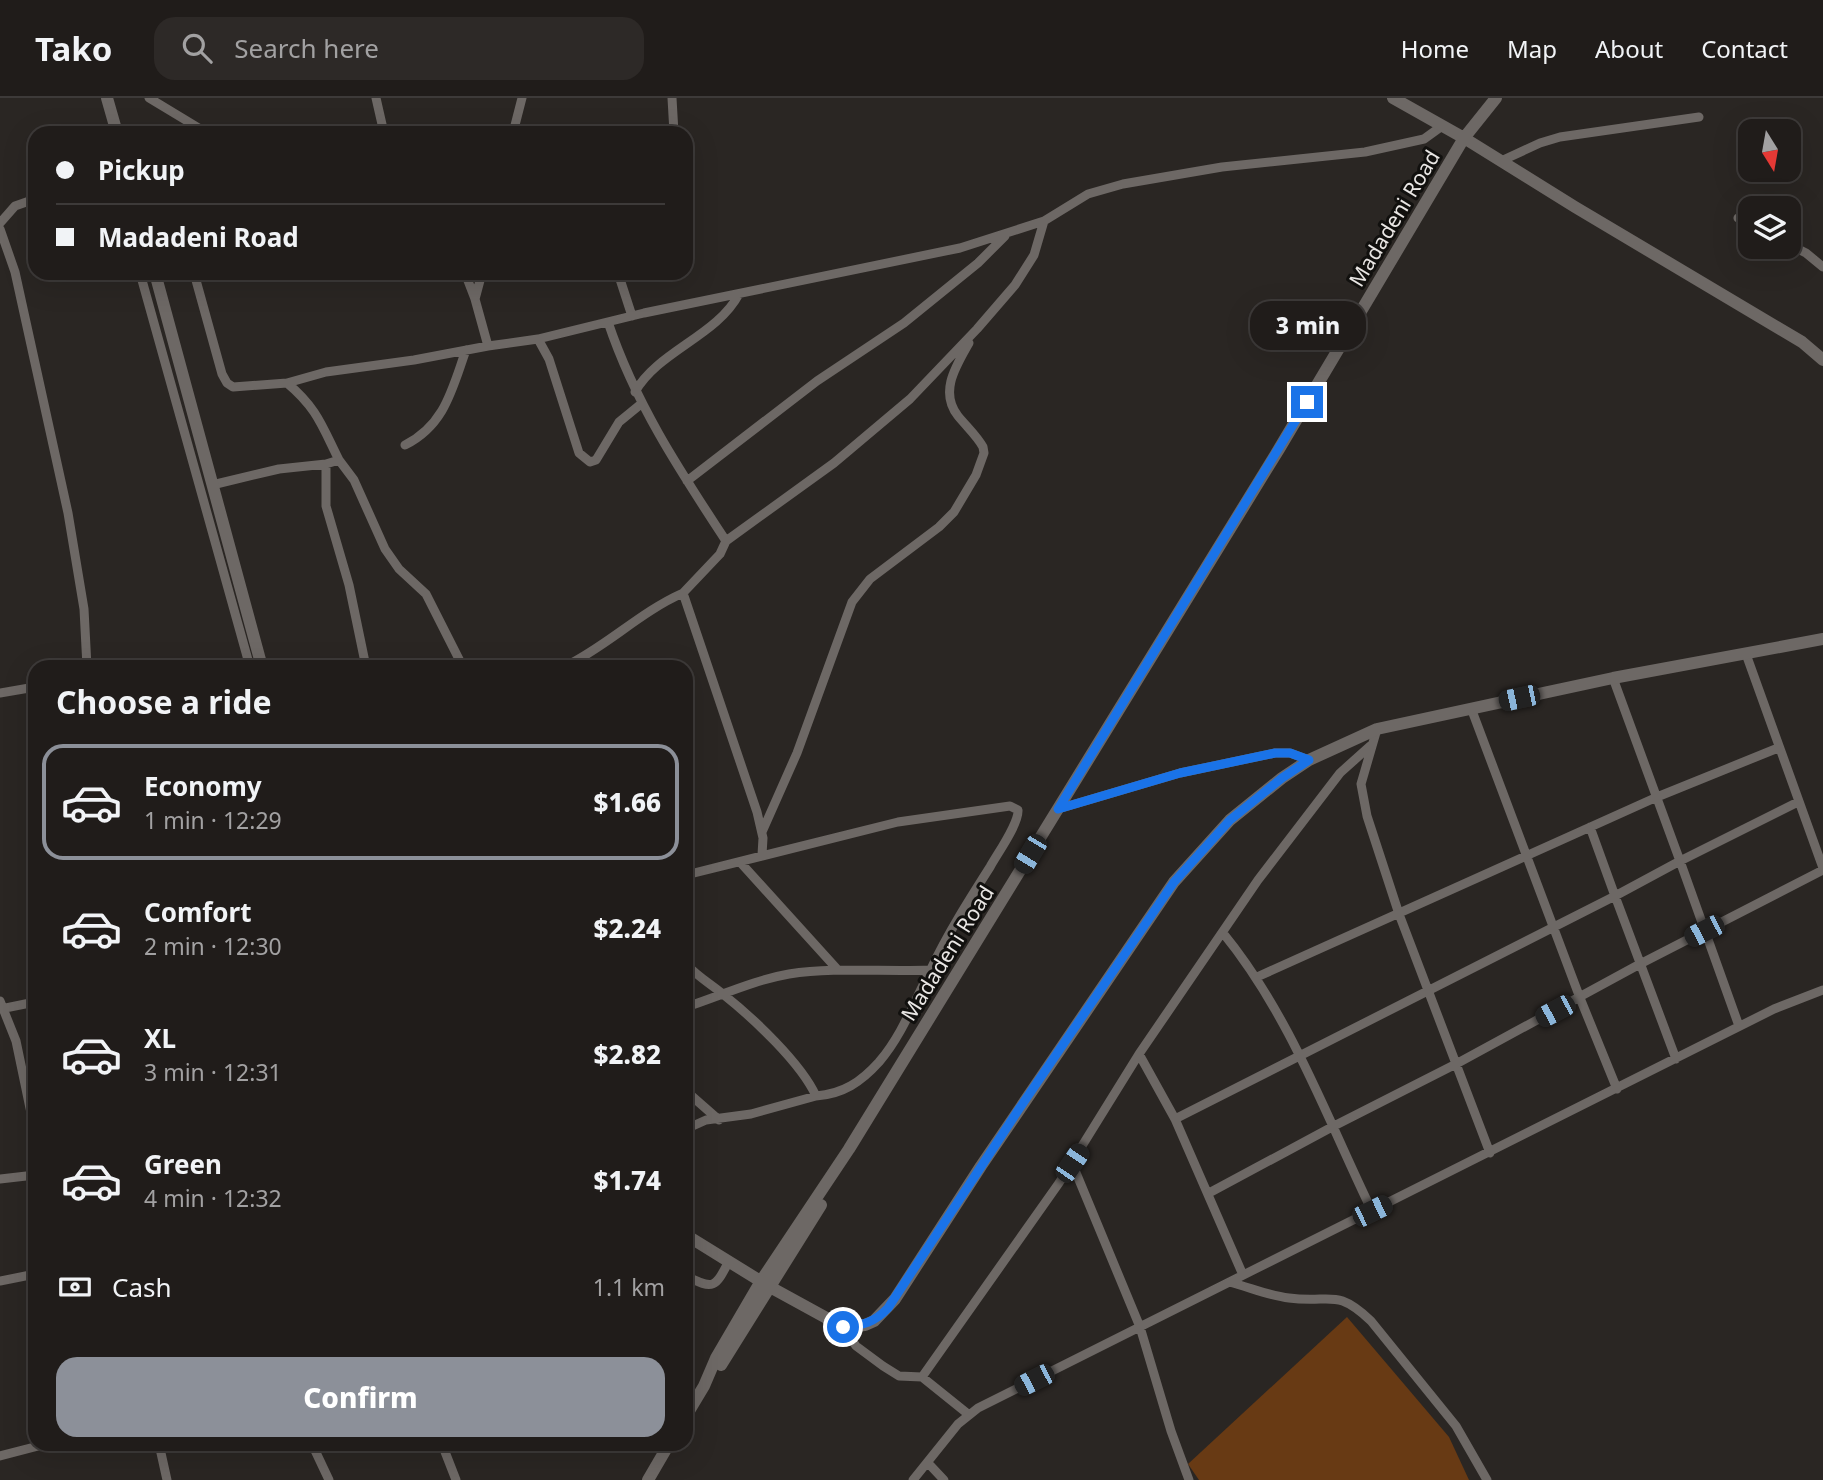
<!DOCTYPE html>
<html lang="en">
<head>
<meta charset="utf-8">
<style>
  body { margin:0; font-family:"Noto Sans",sans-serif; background:#2d2927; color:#f1f3f6; height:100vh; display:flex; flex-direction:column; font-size:26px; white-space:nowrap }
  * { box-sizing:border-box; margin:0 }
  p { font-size:23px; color:#a2a1a2 }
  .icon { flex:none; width:38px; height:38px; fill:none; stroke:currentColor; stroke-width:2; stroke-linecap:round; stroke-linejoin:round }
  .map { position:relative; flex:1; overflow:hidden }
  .details { position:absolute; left:28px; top:562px; width:665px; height:791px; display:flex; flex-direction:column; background:#201c1a; border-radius:21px; box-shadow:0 7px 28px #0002,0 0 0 2px #3d3a39 }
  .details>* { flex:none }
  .top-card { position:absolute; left:28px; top:28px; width:665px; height:154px; border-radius:21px; box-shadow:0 7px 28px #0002,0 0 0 2px #3d3a39; display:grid; align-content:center; height:154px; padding:0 28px; background:#201c1a }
  .needle { width:46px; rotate:169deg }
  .tools { position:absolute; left:1738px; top:21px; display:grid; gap:14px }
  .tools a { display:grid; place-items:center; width:63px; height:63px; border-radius:14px; background:#201c1a; box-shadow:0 7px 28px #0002,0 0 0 2px #3d3a39; font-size:35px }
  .end { position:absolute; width:32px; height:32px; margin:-16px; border:9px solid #1a73e8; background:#fff; box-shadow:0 0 0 4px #fff }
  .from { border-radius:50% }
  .bubble { position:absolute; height:49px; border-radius:21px; background:#201c1a; box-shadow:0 7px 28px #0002,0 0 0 2px #3d3a39; font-size:23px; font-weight:800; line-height:49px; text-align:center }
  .car { position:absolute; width:21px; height:42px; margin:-21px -10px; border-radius:9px; box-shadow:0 0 5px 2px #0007; background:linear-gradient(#222 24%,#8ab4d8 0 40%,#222 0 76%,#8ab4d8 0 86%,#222 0) }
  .top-card b { display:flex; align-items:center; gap:24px; height:66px; font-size:26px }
  .top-card b+b { border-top:2px solid #3d3a39 }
  .top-card i { width:18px; height:18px; background:#f1f3f6 }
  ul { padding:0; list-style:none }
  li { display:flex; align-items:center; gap:21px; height:116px; margin:0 14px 10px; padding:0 14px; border:4px solid transparent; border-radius:21px }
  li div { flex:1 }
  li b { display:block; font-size:26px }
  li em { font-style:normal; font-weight:800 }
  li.selected { border-color:#8c9099 }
  li>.icon { width:63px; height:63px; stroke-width:1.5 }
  h2 { padding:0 28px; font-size:32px; line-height:84px }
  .pay { display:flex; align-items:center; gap:18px; height:77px; padding:0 28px; font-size:26px }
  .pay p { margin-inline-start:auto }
  .action { display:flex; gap:14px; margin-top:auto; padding:14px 28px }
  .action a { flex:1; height:80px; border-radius:21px; background:#8c9099; color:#fff; font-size:28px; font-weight:800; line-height:80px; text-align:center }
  header { display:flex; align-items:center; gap:42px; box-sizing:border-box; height:98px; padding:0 35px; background:#201c1a; border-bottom:2px solid #3d3a39 }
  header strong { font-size:33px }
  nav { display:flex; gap:38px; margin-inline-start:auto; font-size:24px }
  .search { width:490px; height:63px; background:#2d2927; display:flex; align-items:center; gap:18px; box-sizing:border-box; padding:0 24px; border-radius:21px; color:#a2a1a2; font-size:26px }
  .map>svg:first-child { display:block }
</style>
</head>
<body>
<header>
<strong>Tako</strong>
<div class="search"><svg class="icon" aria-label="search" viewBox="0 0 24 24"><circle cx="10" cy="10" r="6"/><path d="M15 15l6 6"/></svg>Search here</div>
<nav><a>Home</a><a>Map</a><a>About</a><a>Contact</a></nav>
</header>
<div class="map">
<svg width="1823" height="1382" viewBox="0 0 1823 1382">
  <rect width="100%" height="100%" fill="#2a2623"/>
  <path fill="#683a14" d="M1347,1219L1449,1339L1469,1382H1199L1188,1366Z"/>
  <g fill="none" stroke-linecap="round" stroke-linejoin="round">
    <path stroke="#6d6865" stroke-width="9" d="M149,0L207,35
      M376,0L384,35
      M672,0L674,35
      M513,35L522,0
      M1501,63L1540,45L1560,39L1699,19
      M1738,120L1750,126
      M0,125L15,108L35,101
      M0,131L15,174L68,415L84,511L87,569
      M1788,146L1806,155L1823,169
      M140,175L250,569
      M194,175L222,276L227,285L233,289L287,285L326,274L414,262L488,248L475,201L465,175
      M618,175L632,218
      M475,201L482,175
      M608,224C635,305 680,373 726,443
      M538,241L549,261L579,355L590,364L596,362L619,324L641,306
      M488,248L538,241L644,215L960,150L1044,123L1088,96L1123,86L1222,69L1365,54L1424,41L1442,28
      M287,285C317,310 322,328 339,362
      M635,294C658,253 717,238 739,196
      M405,347C445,327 452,291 466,252
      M326,366V408L349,487L366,569
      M687,383L817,283L904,225L978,165L1005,138
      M212,387L279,371L326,366L339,362L354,382L385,451L399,471L426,496L463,569
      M1746,556L1823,770
      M564,569C606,549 640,514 683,495
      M1613,580L1680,763L1615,798L1676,961
      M0,595L35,589
      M1471,610L1580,900L1617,991
      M1377,631L1361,686L1367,718L1399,816L1490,1055
      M1058,711L1180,675L1275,655H1290L1309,662
      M762,734L797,655L852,504L870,481L939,429L954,414L976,377L984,355L983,349C977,338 967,329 958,318C939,294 956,268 969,245
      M762,757L763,740L757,714L683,495L720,456L726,443L834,365L910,301L977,231L1015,187L1034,157L1044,123
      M740,764L837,871
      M686,777L898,724L1010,708L1018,712C1019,726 997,756 990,769C969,802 948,835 931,871C914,903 903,936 879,964C861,984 843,996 816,998
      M1223,835C1290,917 1326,1018 1372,1113
      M686,866C698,879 711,886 724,897C753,920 801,965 816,998L751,1016L706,1022L686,1031
      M1257,879L1657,699L1778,650
      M0,903L16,943L35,1034
      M686,909C720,898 754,882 789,876C836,869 883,874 930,872
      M0,911L35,904
      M1739,928L1680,763L1798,704
      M1139,956L1175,1021L1243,1177
      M686,993L719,1022
      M1175,1021L1615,798L1590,729
      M1072,1065L1140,1229L1171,1333L1189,1382
      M0,1081L35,1077
      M1209,1095L1332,1029L1456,966L1640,866L1823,772
      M686,1178C714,1192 715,1190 729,1163
      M0,1183L35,1176
      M1229,1184C1249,1189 1269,1198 1289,1200C1331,1206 1335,1189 1371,1223L1456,1328L1487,1382
      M843,1229L856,1248L883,1268L899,1278L922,1279L968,1316
      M922,1279L1059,1085L1139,956L1258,782L1340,675L1370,648
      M159,1346L167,1382
      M312,1346L329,1382
      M442,1346L456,1382
      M0,1358L46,1346
      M928,1365L944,1382
      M913,1382L958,1326L978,1310L1774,911L1823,892"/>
    <path stroke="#6d6865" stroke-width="12" d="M107,0L117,35
      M1393,0L1464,40L1575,109L1802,244L1823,262
      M155,175L262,569
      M686,1137L770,1189L843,1229L865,1227L874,1223L895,1201L981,1068L1174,784L1230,722L1282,680L1309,662L1377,631L1613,580L1823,541
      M721,1267L821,1107
      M686,1318L704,1288L716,1260L761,1183L849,1051L1279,351L1464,40L1496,0
      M648,1382L669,1346"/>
  </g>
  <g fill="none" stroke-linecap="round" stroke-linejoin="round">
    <path stroke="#1a73e8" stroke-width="9" d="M843,1229C862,1228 875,1224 888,1210L1019,1011L1174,784L1230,722L1282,680L1309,662L1290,655H1275L1180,675L1058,711L1307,304"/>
  </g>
  <g text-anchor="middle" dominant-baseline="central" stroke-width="6" stroke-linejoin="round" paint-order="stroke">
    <g font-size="21" fill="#e9e6e4" stroke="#11100e">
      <text transform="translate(1394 120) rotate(-59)">Madadeni Road</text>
      <text transform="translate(947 855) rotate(-58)">Madadeni Road</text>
    </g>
  </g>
</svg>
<div class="tools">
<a><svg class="needle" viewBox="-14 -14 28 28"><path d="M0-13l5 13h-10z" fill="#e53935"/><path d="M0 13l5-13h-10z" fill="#a2a1a2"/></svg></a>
<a><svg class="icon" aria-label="layers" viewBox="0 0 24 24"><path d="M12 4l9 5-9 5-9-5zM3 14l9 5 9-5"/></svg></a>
</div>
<i class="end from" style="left:843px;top:1229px"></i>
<i class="end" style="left:1307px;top:304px"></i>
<div class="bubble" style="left:1250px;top:203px;width:116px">3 min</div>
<i class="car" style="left:1519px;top:600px;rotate:258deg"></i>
<i class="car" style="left:1030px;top:756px;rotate:211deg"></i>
<i class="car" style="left:1704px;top:833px;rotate:243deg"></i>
<i class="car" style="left:1555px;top:913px;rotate:242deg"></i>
<i class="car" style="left:1072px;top:1065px;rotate:34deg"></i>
<i class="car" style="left:1372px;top:1113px;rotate:64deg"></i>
<i class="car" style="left:1034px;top:1282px;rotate:243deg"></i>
<div class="top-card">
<b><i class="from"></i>Pickup</b>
<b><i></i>Madadeni Road</b>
</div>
<section class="details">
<h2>Choose a ride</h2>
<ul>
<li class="selected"><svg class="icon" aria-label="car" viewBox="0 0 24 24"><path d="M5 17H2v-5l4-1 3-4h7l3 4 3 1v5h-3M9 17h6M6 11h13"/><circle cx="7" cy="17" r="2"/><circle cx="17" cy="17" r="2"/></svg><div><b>Economy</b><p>1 min · 12:29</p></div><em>$1.66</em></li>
<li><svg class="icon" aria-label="car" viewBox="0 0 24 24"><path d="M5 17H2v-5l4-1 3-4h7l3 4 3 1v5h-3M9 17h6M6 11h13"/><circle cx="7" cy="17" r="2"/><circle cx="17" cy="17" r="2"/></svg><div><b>Comfort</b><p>2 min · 12:30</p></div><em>$2.24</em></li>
<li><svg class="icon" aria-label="car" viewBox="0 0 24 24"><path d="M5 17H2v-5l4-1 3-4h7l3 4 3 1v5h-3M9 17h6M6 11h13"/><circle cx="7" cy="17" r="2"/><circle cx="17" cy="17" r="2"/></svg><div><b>XL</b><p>3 min · 12:31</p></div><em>$2.82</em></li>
<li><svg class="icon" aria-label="car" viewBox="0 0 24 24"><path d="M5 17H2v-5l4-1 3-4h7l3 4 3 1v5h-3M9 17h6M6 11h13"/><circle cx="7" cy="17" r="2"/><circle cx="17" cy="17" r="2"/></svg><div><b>Green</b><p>4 min · 12:32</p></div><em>$1.74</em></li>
</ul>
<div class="pay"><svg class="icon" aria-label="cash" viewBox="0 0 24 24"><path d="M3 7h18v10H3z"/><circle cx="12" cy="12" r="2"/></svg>Cash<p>1.1 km</p></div>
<div class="action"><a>Confirm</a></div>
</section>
</div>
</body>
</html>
